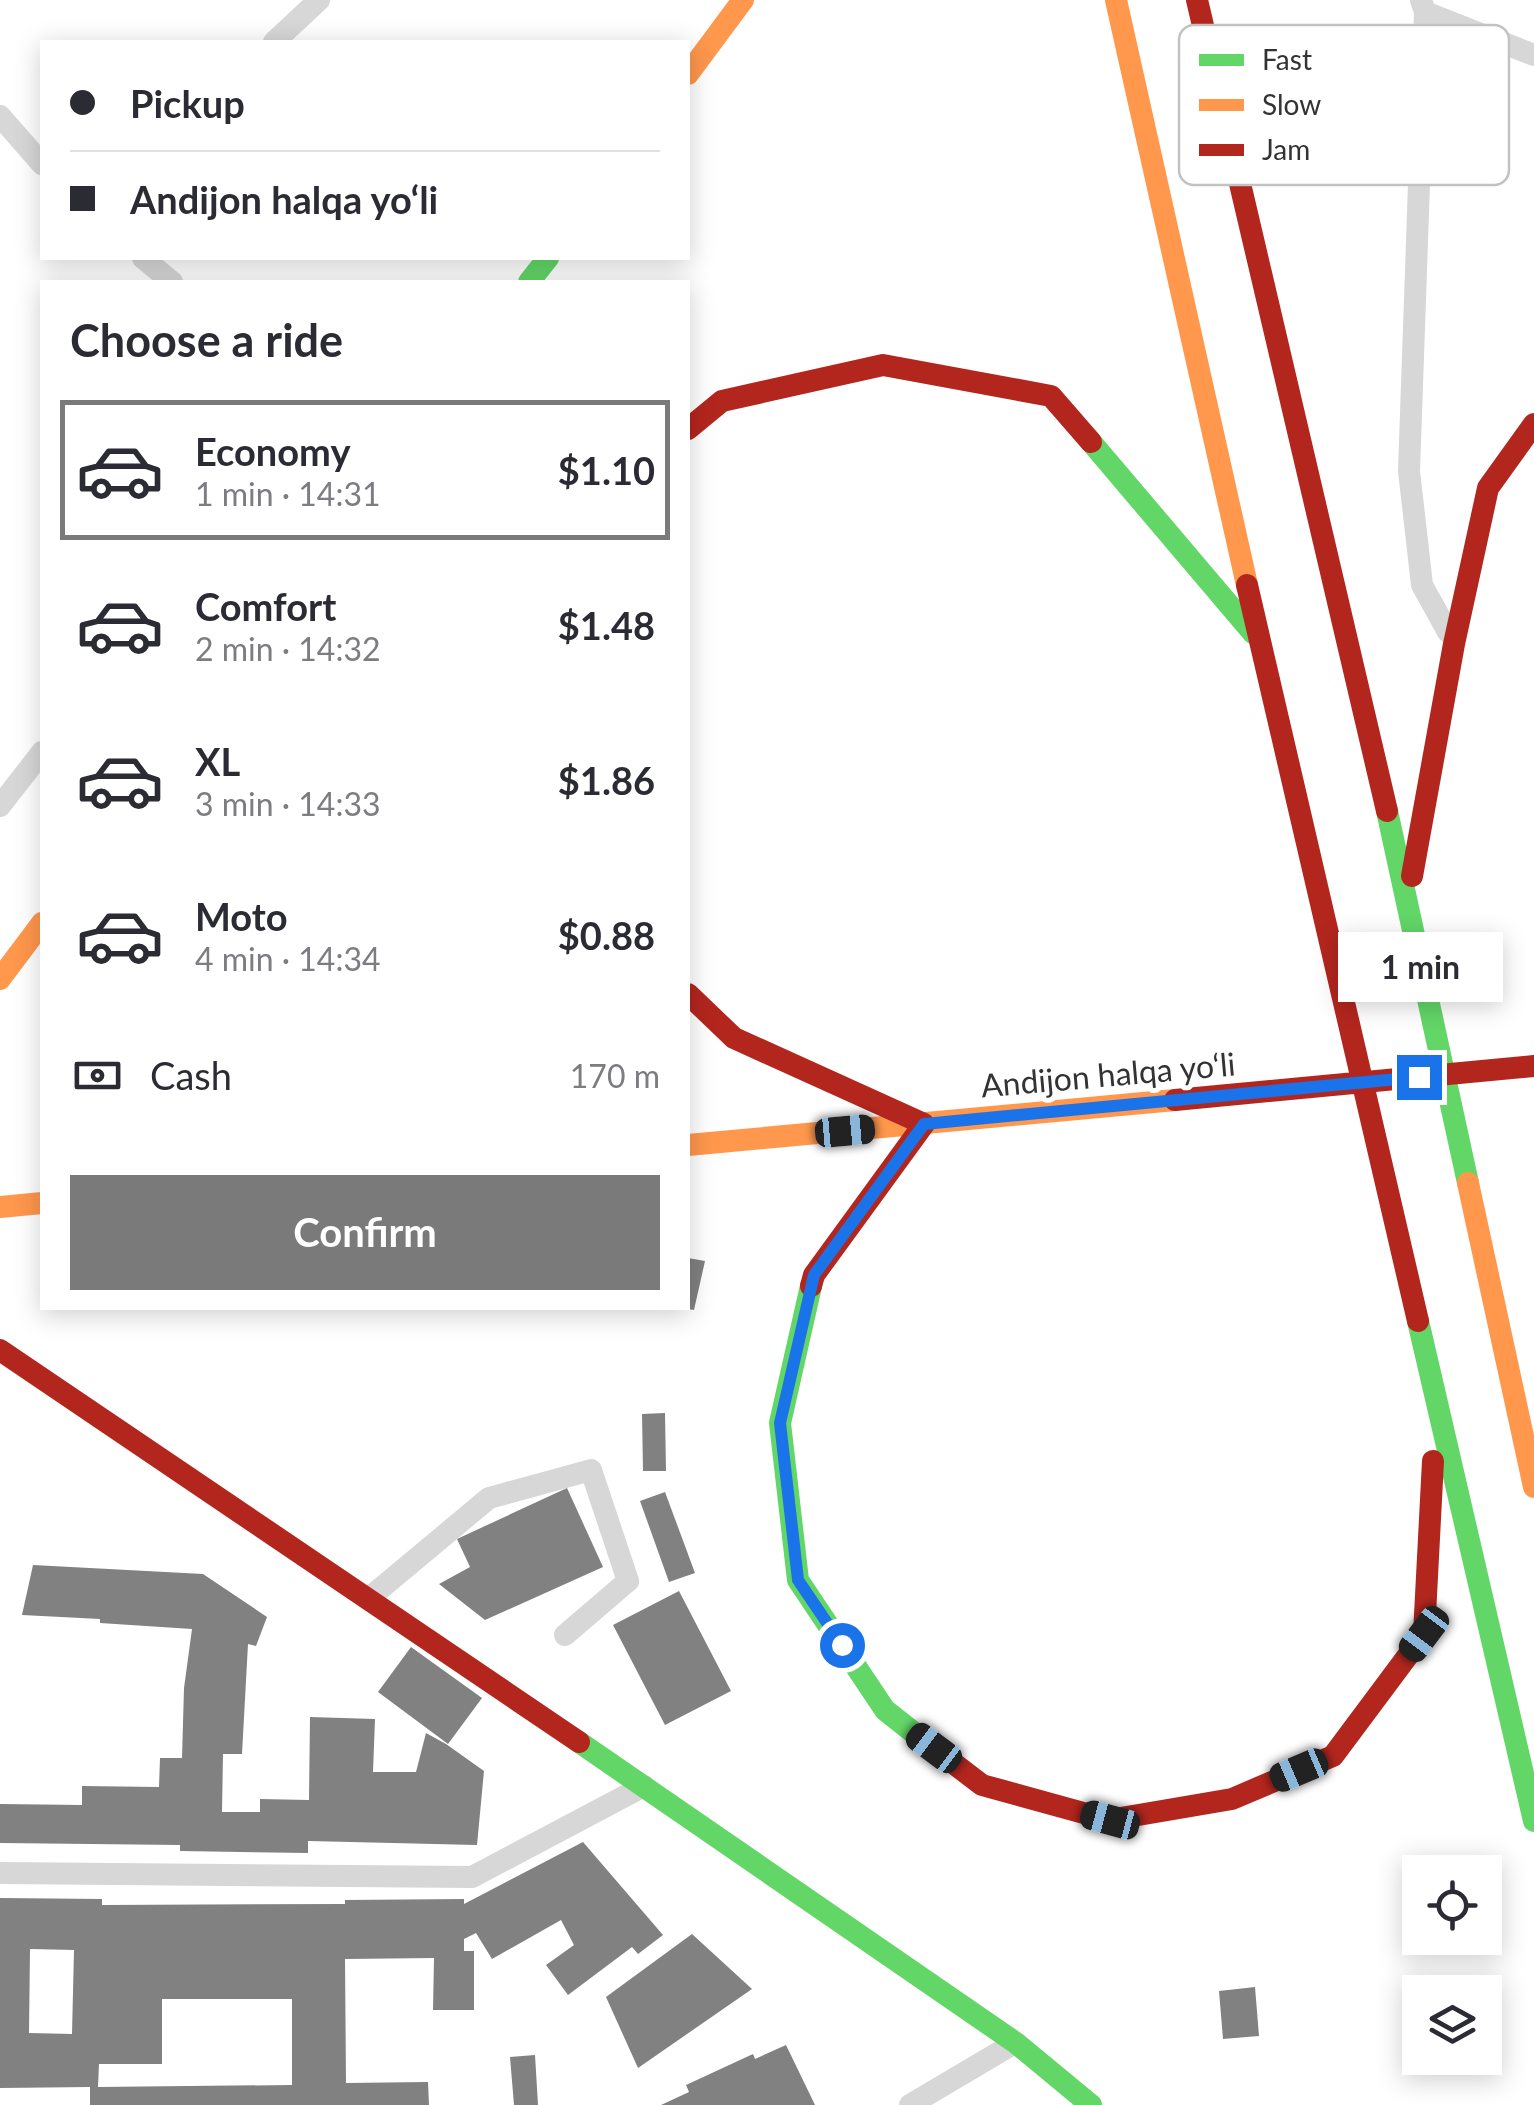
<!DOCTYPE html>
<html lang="en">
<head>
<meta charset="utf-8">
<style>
  body { margin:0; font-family:Lato,sans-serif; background:#f7f7f7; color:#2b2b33; height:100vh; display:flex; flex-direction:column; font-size:38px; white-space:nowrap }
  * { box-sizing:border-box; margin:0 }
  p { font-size:32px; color:#7c7c81 }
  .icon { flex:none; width:55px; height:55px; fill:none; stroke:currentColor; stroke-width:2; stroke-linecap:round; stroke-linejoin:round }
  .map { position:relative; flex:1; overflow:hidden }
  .drawer { position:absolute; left:40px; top:280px; width:650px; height:1030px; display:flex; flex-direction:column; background:#fff; border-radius:0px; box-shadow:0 5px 25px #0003 }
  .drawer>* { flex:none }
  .top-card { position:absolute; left:40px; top:40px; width:650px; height:220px; border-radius:0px; box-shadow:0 5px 25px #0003; display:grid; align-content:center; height:220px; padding:0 30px; background:#fff }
  .buttons { position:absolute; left:1402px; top:1855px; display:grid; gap:20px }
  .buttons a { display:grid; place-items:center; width:100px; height:100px; border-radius:0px; background:#fff; box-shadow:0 5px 25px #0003; font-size:50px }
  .end { position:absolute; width:45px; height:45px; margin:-22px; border:12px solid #1a73e8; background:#fff; box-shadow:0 0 0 5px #fff }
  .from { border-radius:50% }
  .bubble { position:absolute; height:70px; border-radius:0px; background:#fff; box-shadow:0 5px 25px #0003; font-size:32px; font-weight:700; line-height:70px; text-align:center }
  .car { position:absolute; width:30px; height:60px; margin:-30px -15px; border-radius:12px; box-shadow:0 0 8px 2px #0007; background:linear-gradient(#222 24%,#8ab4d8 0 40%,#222 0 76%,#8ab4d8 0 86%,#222 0) }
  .top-card b { display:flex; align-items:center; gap:35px; height:95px; font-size:38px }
  .top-card b+b { border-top:2px solid #e1e1e2 }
  .top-card i { width:25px; height:25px; background:#2b2b33 }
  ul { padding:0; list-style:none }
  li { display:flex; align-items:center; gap:30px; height:140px; margin:0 20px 15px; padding:0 10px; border:5px solid transparent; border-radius:0px }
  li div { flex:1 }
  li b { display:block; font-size:38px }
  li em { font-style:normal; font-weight:700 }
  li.on { border-color:#7a7a7a }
  li>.icon { width:90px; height:90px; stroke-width:1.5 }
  h2 { padding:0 30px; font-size:45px; line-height:120px }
  .pay { display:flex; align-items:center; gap:25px; height:110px; padding:0 30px; font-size:38px }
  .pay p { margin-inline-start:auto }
  .cta { display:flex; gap:20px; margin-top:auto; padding:20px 30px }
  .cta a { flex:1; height:115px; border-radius:0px; background:#7a7a7a; color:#fff; font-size:40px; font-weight:700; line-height:115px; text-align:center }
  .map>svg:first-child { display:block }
</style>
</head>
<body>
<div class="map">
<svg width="1534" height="2105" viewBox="0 0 1534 2105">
  <rect width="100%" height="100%" fill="#fff"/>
  <path fill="#818181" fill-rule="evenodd" d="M688,1258L705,1261L694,1310L688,1309Z
    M665,1413L666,1471H643L642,1414Z
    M567,1488L603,1567L485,1620L439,1584L470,1567L457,1539Z
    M665,1492L695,1573L669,1582L640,1501Z
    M33,1565L203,1574L267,1617L256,1646L248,1644L242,1754H223L222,1812H260V1799L309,1800L310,1717L375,1719L373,1772H416L426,1733L446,1744L484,1771L477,1845L308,1841V1853L180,1851V1845L0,1843V1804L82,1805V1786L159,1787L160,1758H182L184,1688L192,1629L100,1623V1619L22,1615Z
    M679,1591L731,1691L665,1725L613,1625Z
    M411,1647L482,1698L448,1744L378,1692Z
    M583,1842L663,1935L638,1954L632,1947L568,1995L546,1965L574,1945L561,1920L492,1959L476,1933L464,1939V1951H474V2010H433L434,1958L345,1959L346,2083L428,2082L429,2105H90V2087L0,2088V1898L102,1899V1905L345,1904V1900L464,1899V1904ZM30,1949L74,1950L72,2034L29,2033ZM162,1999H292V2085L98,2087L99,2064H162Z
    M692,1934L752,1989L638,2068L606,1997Z
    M1255,1987L1259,2036L1223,2039L1219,1991Z
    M786,2045L815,2105H661L689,2092L686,2085L753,2054L755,2059Z
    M535,2055L538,2105H514L510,2057Z"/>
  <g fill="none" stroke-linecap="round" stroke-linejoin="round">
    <path stroke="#d7d7d7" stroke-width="22" d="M1421,0L1425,12L1409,471L1422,585L1448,632
      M1425,12L1534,55
      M274,42L319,0
      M0,116L42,164
      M143,258L172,282
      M0,806L42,752
      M368,1599L489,1498L591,1470L628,1581L565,1635
      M0,1873L472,1877L644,1786
      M910,2105L1013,2044"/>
    <path stroke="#63d668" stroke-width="22" d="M529,282L548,258
      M1091,442L1253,633
      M1387,811L1468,1183
      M811,1286L780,1423L798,1580L885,1710L923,1740
      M1418,1321L1534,1821
      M579,1742L1016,2043L1091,2105"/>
    <path stroke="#ff974d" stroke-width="22" d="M1116,0L1247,585
      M688,74L743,0
      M0,979L42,923
      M688,1145L1175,1100
      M1468,1183L1534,1487
      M0,1207L42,1203"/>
    <path stroke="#b3261e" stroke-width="22" d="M1197,0L1387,811
      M688,429L722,401L883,365L1051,396L1091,442
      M1247,585L1418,1321
      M1412,876L1454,644L1488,488L1534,424
      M688,994L734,1038L924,1124L814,1275L811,1286
      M1175,1100L1534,1066
      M0,1350L579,1742
      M923,1740L982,1785L1109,1820L1232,1799L1333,1756L1424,1634L1433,1461"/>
  </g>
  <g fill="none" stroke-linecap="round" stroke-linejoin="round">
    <path stroke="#1a73e8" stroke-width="12" d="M842,1645L798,1580L780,1423L814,1275L924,1124L1419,1077"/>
  </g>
  <g text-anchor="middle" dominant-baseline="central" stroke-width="10" stroke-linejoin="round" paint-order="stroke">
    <g font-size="32" fill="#333" stroke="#fff">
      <text transform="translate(1108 1074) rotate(-5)">Andijon halqa yo‘li</text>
    </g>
  </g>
  <rect x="1179" y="25" width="330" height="160" rx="15" fill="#fff" stroke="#c2c2c2" stroke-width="2.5"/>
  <rect x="1199" y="54" width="45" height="12" fill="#63d668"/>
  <rect x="1199" y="99" width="45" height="12" fill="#ff974d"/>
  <rect x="1199" y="144" width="45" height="12" fill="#b3261e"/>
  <g font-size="28" fill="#333">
    <text x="1262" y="70">Fast</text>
    <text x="1262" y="115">Slow</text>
    <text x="1262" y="160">Jam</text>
  </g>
</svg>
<div class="buttons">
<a><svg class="icon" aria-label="locate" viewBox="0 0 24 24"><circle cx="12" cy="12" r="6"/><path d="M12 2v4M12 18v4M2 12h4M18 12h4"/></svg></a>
<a><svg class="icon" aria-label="layers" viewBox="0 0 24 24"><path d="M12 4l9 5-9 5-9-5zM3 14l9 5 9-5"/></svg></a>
</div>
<i class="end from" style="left:842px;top:1645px"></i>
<i class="end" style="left:1419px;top:1077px"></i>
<div class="bubble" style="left:1338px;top:932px;width:165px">1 min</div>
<i class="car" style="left:845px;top:1131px;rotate:85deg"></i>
<i class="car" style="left:1424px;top:1634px;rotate:217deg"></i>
<i class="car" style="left:934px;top:1748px;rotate:307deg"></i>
<i class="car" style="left:1299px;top:1770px;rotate:247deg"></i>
<i class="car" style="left:1110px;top:1820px;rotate:285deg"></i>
<div class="top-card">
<b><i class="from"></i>Pickup</b>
<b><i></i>Andijon halqa yo‘li</b>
</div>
<section class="drawer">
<h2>Choose a ride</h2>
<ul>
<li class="on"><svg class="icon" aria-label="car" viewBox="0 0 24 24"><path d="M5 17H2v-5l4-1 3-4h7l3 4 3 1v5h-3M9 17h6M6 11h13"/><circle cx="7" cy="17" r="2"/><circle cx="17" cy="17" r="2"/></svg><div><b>Economy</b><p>1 min · 14:31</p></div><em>$1.10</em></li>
<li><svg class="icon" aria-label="car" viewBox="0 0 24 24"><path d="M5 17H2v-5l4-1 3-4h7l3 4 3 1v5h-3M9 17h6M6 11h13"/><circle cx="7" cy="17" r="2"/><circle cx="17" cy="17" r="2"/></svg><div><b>Comfort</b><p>2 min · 14:32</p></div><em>$1.48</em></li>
<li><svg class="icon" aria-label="car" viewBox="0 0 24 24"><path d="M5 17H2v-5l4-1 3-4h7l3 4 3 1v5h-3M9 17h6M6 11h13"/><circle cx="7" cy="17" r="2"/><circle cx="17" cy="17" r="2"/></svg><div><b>XL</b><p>3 min · 14:33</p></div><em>$1.86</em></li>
<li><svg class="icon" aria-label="car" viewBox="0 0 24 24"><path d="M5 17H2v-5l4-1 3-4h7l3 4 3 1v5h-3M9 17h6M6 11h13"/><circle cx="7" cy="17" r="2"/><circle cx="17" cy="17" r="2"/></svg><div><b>Moto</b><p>4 min · 14:34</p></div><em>$0.88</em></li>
</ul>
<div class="pay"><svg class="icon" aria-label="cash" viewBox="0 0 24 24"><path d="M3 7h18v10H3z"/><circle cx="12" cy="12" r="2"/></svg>Cash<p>170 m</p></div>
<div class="cta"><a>Confirm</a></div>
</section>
</div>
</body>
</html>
